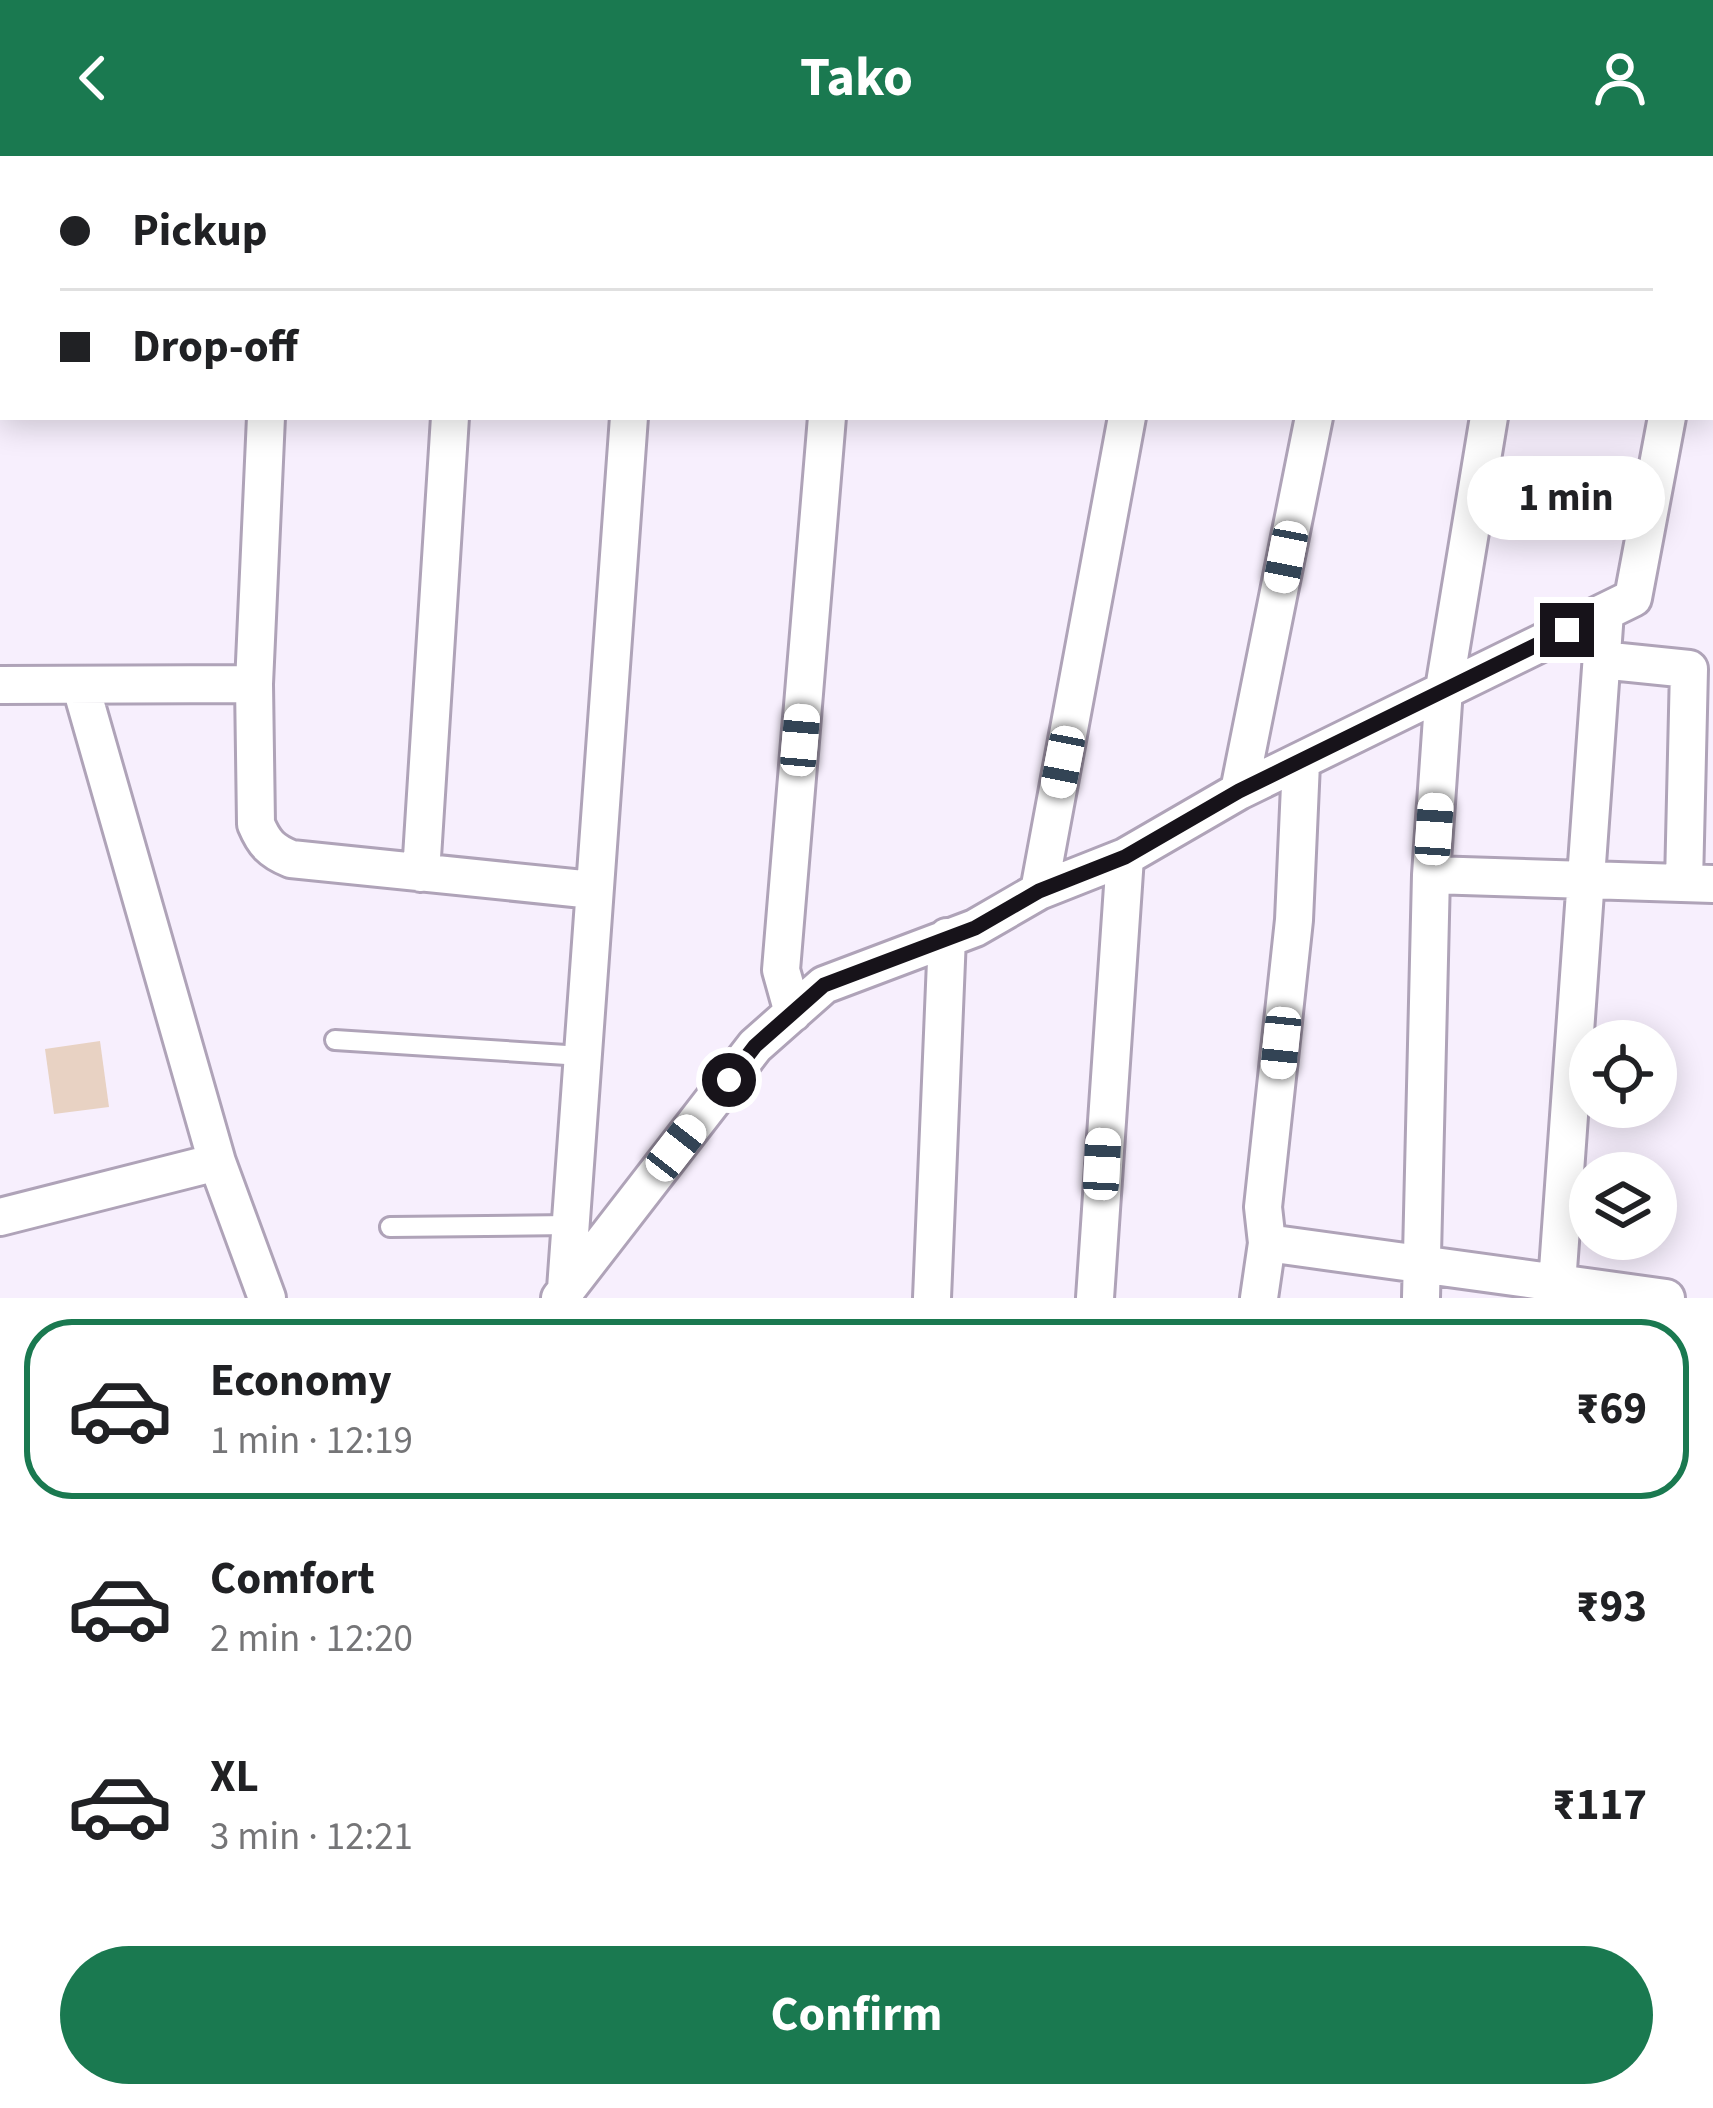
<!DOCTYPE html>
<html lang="en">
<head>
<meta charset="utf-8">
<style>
  body { margin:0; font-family:"Source Sans 3",sans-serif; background:#f6f6f6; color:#202124; height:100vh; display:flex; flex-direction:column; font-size:45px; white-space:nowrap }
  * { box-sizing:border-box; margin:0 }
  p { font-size:39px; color:#757577 }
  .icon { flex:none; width:66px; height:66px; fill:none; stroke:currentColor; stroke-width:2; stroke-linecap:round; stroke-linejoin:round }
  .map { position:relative; height:1142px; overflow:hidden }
  .drawer { display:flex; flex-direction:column; background:#fff; flex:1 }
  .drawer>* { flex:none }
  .top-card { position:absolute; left:0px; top:0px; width:1713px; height:264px; box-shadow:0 6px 30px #0003; display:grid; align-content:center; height:264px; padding:0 60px; background:#fff }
  .controls { position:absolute; left:1569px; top:864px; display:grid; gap:24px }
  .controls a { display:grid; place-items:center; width:108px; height:108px; border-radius:50%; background:#fff; box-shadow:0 6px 30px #0003; font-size:60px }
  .end { position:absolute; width:54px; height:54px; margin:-27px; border:15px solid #17131a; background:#fff; box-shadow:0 0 0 6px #fff }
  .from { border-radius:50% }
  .bubble { position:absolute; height:84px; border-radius:42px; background:#fff; box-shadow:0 6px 30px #0003; font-size:39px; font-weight:700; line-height:84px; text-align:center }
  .car { position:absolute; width:36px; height:72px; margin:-36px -18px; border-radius:15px; box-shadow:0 0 9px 3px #0007; background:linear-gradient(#fff 24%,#345 0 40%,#fff 0 76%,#345 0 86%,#fff 0) }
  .top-card b { display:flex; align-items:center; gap:42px; height:114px; font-size:45px }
  .top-card b+b { border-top:3px solid #e0e0e0 }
  .top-card i { width:30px; height:30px; background:#202124 }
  ul { padding:21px 0 0; list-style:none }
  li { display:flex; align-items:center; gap:36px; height:180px; margin:0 24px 18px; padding:0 36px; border:6px solid transparent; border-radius:48px }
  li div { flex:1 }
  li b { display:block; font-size:45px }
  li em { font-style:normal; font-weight:700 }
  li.current { border-color:#1a7950 }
  li>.icon { width:108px; height:108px; stroke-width:1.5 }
  .button { display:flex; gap:24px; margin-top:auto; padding:24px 60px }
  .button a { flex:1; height:138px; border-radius:72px; background:#1a7950; color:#fff; font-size:48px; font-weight:700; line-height:138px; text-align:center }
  header { display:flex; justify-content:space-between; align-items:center; height:156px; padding:0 60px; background:#1a7950; color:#fff; font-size:54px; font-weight:700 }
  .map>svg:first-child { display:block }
</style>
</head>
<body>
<header><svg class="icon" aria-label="back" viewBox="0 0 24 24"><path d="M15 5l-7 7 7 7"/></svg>Tako<svg class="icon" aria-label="person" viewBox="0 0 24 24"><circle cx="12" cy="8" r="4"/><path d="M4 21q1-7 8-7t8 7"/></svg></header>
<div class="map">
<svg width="1713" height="1142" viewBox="0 0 1713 1142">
  <rect width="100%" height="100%" fill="#f7effd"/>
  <path fill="#e8d2c3" d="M100,885L109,951L54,958L45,893Z"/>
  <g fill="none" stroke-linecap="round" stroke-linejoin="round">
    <g stroke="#afa3b8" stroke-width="24">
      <path id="service" d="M335,884L582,900
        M390,1071L570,1069"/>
    </g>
    <g stroke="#afa3b8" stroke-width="42">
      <path id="minor" d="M724,0L764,3
        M649,3L650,0
        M850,3V0
        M1182,3V0
        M1710,57L1713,43
        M1710,215L1713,216
        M266,261L254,528L256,668C264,687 271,695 291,703L593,734
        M1601,504L1689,513L1684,727
        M0,529L254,528
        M81,531L217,1006
        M1239,635L1314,261
        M421,717L450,261
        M1431,719L1713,728
        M1039,735L1127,261
        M793,857L781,814L827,261
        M0,1061L217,1006L267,1142
        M1267,1087L1263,1051L1294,764L1301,607
        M566,1133L629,261
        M560,1142L755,890L824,829L975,772L1039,735L1125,701L1239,635L1633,442L1667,261
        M932,1142L947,781
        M1095,1142L1125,701
        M1259,1142L1267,1087L1666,1142
        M1421,1142L1431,719L1444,533L1489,261
        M1556,1142L1605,456"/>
    </g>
    <use href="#service" stroke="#fff" stroke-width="18"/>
    <use href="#minor" stroke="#fff" stroke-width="36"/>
  </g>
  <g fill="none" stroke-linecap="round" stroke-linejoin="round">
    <path stroke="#17131a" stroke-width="15" d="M729,924L755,890L824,829L975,772L1039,735L1125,701L1239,635L1567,474"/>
  </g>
</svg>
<div class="controls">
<a><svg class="icon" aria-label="locate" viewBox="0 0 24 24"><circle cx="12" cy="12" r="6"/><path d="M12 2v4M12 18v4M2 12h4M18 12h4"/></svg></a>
<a><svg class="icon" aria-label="layers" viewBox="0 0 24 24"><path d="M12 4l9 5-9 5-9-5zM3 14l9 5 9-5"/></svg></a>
</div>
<i class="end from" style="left:729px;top:924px"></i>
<i class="end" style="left:1567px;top:474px"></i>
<div class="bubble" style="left:1467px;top:300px;width:198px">1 min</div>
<i class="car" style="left:1286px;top:401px;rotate:191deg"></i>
<i class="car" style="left:800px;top:584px;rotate:5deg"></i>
<i class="car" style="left:1063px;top:606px;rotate:191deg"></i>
<i class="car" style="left:1434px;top:673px;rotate:4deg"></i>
<i class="car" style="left:1281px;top:887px;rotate:186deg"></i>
<i class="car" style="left:676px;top:992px;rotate:38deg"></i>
<i class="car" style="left:1102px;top:1008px;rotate:3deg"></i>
<div class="top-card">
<b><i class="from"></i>Pickup</b>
<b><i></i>Drop-off</b>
</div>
</div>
<section class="drawer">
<ul>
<li class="current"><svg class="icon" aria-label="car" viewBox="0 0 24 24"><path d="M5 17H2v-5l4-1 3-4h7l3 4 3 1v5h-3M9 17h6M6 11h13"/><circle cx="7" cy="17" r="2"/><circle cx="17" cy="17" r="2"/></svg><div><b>Economy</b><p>1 min · 12:19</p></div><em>₹69</em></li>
<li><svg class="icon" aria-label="car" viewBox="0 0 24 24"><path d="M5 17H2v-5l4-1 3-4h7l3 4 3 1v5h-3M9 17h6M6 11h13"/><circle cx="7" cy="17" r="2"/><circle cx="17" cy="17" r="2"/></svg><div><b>Comfort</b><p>2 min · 12:20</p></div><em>₹93</em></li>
<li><svg class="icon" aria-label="car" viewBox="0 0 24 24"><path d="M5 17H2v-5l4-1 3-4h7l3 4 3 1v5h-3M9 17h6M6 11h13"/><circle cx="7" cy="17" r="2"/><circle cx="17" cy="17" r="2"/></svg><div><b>XL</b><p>3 min · 12:21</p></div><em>₹117</em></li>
</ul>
<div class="button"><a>Confirm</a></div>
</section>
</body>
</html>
